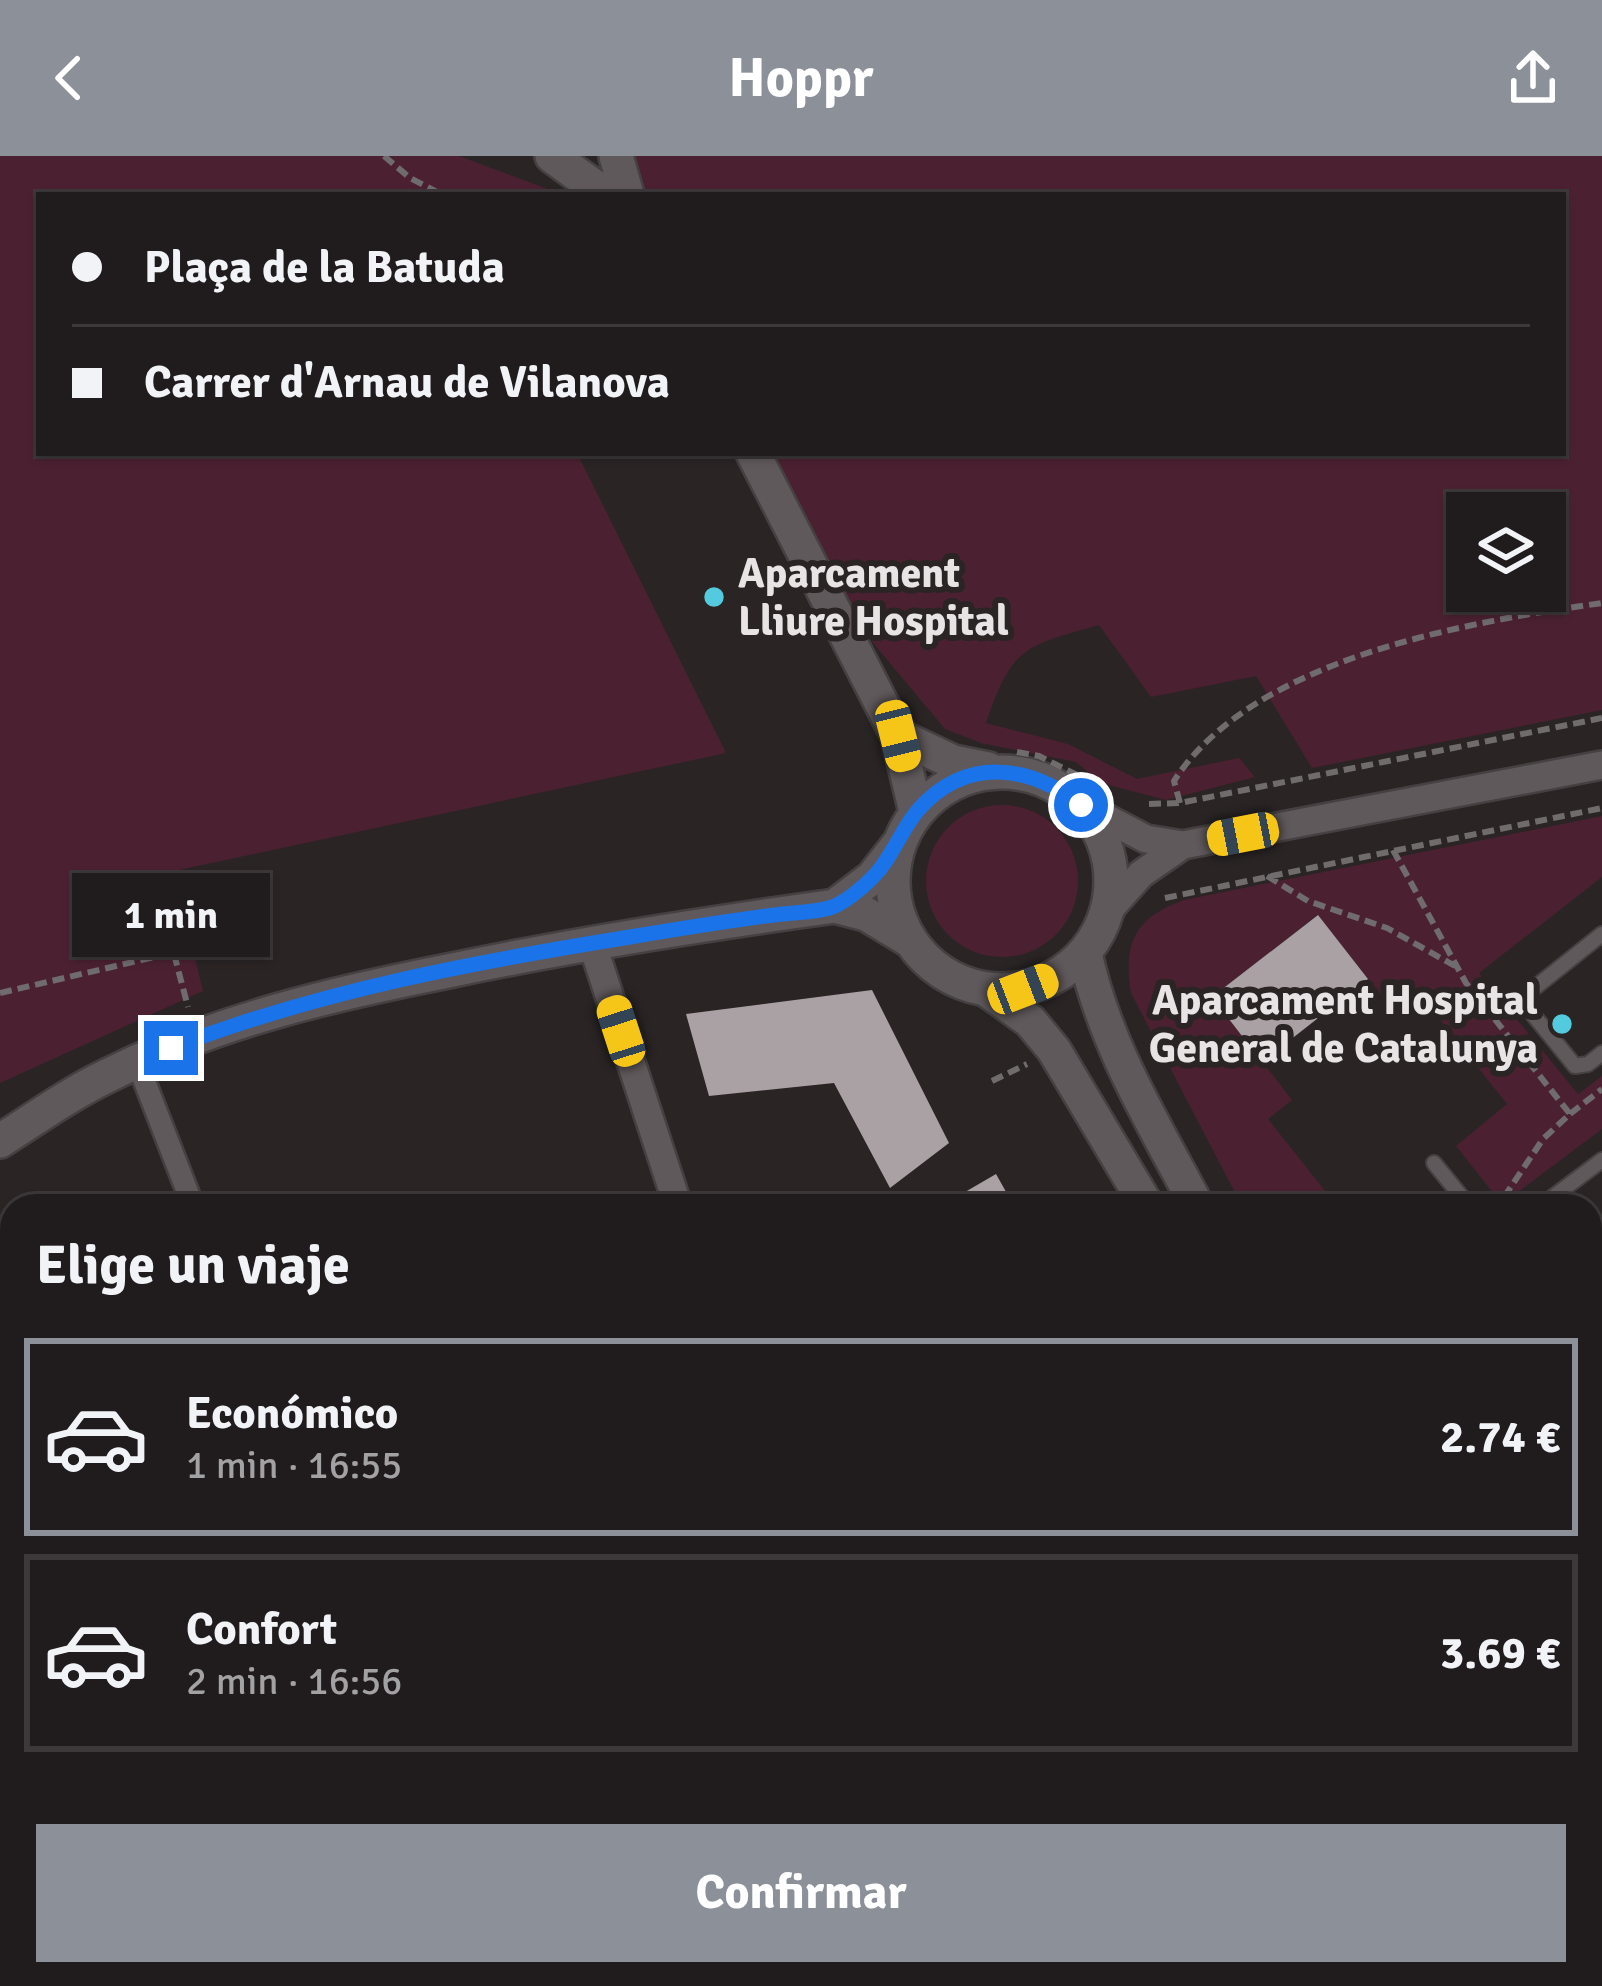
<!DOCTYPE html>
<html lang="es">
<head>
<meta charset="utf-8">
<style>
  body { margin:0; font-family:Signika,sans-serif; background:#2d2829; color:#f1f3f6; height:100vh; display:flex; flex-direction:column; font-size:45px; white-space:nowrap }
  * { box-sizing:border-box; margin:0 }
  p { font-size:39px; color:#a2a1a3 }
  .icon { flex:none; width:66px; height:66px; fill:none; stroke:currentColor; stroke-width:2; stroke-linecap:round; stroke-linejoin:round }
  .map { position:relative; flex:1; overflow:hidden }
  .drawer { position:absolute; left:0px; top:1038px; width:1602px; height:792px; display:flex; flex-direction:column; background:#201b1c; border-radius:36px 36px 0 0; box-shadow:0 3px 9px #0004,0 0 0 3px #3d393b }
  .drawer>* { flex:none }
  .banner { position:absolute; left:36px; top:36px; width:1530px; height:264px; border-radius:0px; box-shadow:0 3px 9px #0004,0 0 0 3px #3d393b; display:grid; align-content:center; height:264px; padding:0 36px; background:#201b1c }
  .fabs { position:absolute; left:1446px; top:336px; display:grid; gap:24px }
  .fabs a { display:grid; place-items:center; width:120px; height:120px; border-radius:0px; background:#201b1c; box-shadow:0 3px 9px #0004,0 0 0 3px #3d393b; font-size:60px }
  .end { position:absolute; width:54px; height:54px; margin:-27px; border:15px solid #1a73e8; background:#fff; box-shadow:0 0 0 6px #fff }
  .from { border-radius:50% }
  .bubble { position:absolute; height:84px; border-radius:0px; background:#201b1c; box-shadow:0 3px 9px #0004,0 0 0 3px #3d393b; font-size:39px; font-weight:800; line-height:84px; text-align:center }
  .car { position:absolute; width:36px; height:72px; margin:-36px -18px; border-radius:15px; box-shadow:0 0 9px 3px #0007; background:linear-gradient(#f5c518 24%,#345 0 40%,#f5c518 0 76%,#345 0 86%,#f5c518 0) }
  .banner b { display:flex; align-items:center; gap:42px; height:114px; font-size:45px }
  .banner b+b { border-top:3px solid #3d393b }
  .banner i { width:30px; height:30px; background:#f1f3f6 }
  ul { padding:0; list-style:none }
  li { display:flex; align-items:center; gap:36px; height:198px; margin:0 24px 18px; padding:0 12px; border:6px solid #3d393b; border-radius:0px }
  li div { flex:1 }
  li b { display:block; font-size:45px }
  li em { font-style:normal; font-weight:800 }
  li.on { border-color:#8c9099 }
  li>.icon { width:108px; height:108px; stroke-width:1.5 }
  h2 { padding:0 36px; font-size:54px; line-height:144px }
  .action { display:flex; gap:24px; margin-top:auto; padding:24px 36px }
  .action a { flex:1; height:138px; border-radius:0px; background:#8c9099; color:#fff; font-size:48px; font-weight:800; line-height:138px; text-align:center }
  header { display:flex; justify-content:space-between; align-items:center; height:156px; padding:0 36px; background:#8c9099; color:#fff; font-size:54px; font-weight:800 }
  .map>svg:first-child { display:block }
</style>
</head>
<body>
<header><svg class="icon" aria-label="back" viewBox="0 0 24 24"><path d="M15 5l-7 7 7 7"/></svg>Hoppr<svg class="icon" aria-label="share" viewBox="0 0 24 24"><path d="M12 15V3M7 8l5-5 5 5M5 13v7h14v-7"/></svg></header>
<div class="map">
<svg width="1602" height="1830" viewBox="0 0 1602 1830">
  <rect width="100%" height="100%" fill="#2a2425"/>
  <path fill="#4b2131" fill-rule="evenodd" d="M0,0H459L553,35L556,39H39V297H577L726,597L174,715L203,835L0,927Z
    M635,0H1602V554L1312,612L1256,520L1151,541L1099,469C1025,490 1012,490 986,567L1068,588L1137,623L1239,602L1255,621L1166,644L1101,627L1076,606L981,587L945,573L858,469L772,297H1563V39H643ZM1467,357H1545V435H1467Z
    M926 725a76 76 0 1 1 152 0a76 76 0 1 1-152 0Z
    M1602,660V721L1479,817L1578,938L1602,920V973L1502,1048L1456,990L1507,948L1422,841L1398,860L1317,759L1213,842L1292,944L1268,963L1337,1050H1242L1131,837C1123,787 1135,761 1184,744Z
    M1590,1257L1602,1272V1390L1590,1389Z
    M1602,1442V1670L1590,1651V1446Z"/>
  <path fill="#a9a1a4" d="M1318,759L1368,823L1262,906L1212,841Z
    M872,834L949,987L890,1032L834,927L709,940L686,858Z
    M996,1018L1014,1050H941Z
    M984,1818H1075L1079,1830H988Z
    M1323,1818H1408L1416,1830H1331Z"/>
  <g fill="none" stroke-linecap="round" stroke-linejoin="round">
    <g stroke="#454142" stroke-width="18">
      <path id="service" d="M1602,778L1528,837L1526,850L1575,910L1588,908L1602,897
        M1434,1007L1469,1050
        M1541,1050L1602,1004
        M1590,1207L1602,1223"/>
    </g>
    <g stroke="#454142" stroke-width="26">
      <path id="pedestrian" d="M137,906L193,1050
        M455,1818L459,1830"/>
    </g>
    <g stroke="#454142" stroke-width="32">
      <path id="minor" d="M1081,649L1146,683L1183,689L1602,609
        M1108,755L1141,718L1183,689
        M592,787L678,1050
        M0,1732L12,1728
        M937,1818L942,1830"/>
    </g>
    <g stroke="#454142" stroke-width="38">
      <path id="tertiary" d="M552,0L606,39
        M616,0L627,39
        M753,297L898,580L916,656
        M898,580L953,606L988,613
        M893 725a109 109 0 1 1 218 0a109 109 0 1 1-218 0Z
        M835,750L873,721L898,689
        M1085,797C1104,888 1154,968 1197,1050
        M987,834L1030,865L1054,894L1147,1050
        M0,985C36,962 71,937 109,919C216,865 332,838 448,815C576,788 705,768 835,750L866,758L909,784
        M1590,1720L1602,1737
        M1569,1830L1602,1817"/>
    </g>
    <path stroke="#706b6c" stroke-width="6" stroke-dasharray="12 6" stroke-linecap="butt" d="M384,0L410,22L443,39
      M1017,596L1039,600L1077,619
      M1180,647L1174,625C1253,502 1468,466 1602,447
      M1149,648L1180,647L1602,562
      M1393,694L1466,827L1570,958L1543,983L1498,1050
      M1267,720L1308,745L1387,772L1455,810
      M1165,742L1602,652
      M174,798L188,851
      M0,837L249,779
      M992,925L1027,908
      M1570,958L1602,933
      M1590,1400L1602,1402
      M1590,1431L1602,1428
      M1590,1661L1602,1678
      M1506,1830L1509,1818"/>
    <use href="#service" stroke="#60595b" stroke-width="14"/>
    <use href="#pedestrian" stroke="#60595b" stroke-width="21"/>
    <use href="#minor" stroke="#60595b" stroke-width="27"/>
    <use href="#tertiary" stroke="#60595b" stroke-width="33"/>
  </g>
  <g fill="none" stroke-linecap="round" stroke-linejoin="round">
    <path stroke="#1a73e8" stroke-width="15" d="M171,892C319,835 474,806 630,781C678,773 726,765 774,759C793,756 821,757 837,749C849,743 864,730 873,721C893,701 901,673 919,653C967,600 1029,609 1081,649"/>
  </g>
  <g fill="#54cade" stroke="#2a2425" stroke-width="4.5">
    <circle cx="714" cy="441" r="12"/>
    <circle cx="1562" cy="868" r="12"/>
  </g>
  <g text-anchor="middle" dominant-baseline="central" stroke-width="12" stroke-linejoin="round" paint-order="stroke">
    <g font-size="42" font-weight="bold" fill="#e8e4e5" stroke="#2a2425" text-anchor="start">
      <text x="738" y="417">Aparcament<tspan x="738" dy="48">Lliure Hospital</tspan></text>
      <text x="1538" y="844" text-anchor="end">Aparcament Hospital<tspan x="1538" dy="48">General de Catalunya</tspan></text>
    </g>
  </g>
</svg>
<div class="fabs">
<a><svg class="icon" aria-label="layers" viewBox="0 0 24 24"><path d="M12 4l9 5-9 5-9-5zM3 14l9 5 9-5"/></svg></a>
</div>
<i class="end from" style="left:1081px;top:649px"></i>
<i class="end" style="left:171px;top:892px"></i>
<div class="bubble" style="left:72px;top:717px;width:198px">1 min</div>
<i class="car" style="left:898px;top:580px;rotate:166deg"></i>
<i class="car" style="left:1243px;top:678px;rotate:259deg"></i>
<i class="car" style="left:1023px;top:833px;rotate:69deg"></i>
<i class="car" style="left:621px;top:875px;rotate:342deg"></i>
<div class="banner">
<b><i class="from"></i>Plaça de la Batuda</b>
<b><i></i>Carrer d'Arnau de Vilanova</b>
</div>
<section class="drawer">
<h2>Elige un viaje</h2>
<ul>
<li class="on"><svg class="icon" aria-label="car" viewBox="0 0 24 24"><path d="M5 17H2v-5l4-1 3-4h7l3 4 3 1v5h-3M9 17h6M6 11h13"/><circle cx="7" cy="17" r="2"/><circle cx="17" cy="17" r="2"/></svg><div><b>Económico</b><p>1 min · 16:55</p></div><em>2.74 €</em></li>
<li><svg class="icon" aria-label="car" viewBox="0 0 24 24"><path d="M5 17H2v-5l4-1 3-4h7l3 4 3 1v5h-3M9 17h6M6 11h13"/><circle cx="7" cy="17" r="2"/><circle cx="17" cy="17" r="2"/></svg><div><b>Confort</b><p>2 min · 16:56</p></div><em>3.69 €</em></li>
</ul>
<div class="action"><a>Confirmar</a></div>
</section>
</div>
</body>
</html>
